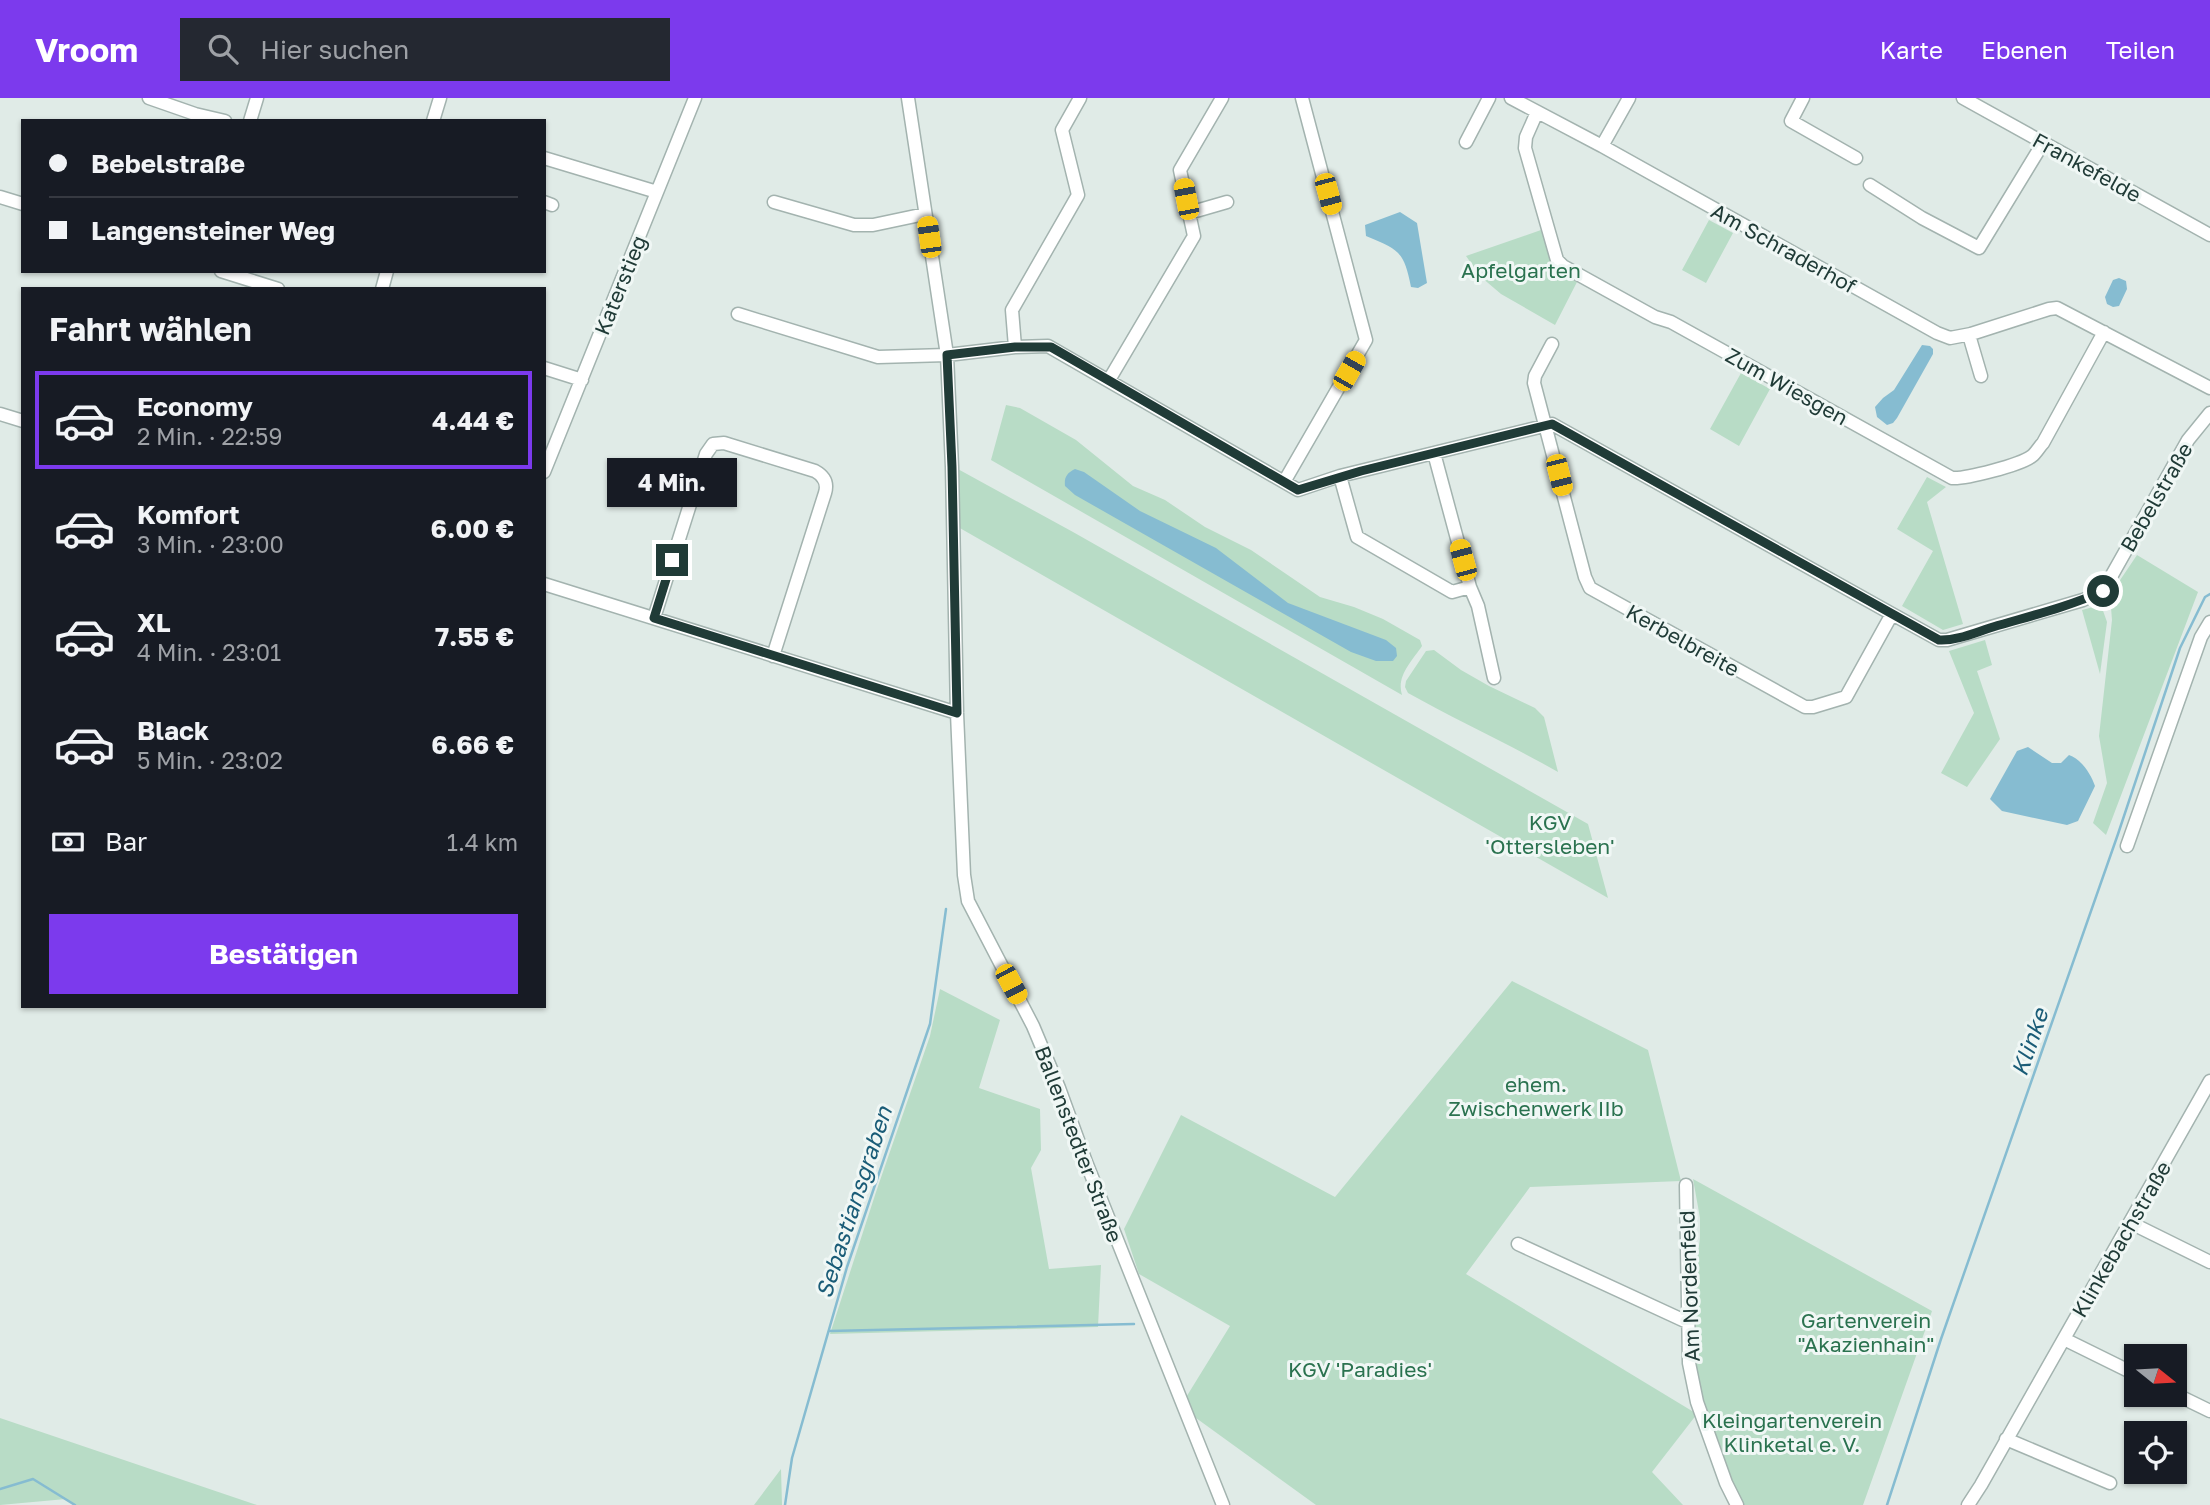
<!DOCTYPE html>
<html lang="de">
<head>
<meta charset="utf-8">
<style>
  body { margin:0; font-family:"Golos Text",sans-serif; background:#242831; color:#f1f3f6; height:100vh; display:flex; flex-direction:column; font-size:26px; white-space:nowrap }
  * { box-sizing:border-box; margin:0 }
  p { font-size:23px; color:#9ea1a6 }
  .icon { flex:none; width:38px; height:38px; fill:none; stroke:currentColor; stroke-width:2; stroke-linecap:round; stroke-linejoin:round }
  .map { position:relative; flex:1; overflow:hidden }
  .details { position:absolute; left:21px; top:189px; width:525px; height:721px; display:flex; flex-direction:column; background:#171b24; border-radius:0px; box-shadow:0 2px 5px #0004 }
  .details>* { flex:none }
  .guide { position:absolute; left:21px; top:21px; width:525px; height:154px; border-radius:0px; box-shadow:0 2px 5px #0004; display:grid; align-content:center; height:154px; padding:0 28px; background:#171b24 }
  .needle { width:46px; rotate:108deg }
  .tools { position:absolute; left:2124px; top:1246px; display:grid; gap:14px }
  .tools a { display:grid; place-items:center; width:63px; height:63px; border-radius:0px; background:#171b24; box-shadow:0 2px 5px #0004; font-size:35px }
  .end { position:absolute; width:32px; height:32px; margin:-16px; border:9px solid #203b37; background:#fff; box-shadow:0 0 0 4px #fff }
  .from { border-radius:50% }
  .bubble { position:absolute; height:49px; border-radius:0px; background:#171b24; box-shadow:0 2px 5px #0004; font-size:23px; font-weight:700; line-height:49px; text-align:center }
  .car { position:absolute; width:21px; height:42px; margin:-21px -10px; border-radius:9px; box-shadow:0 0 5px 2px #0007; background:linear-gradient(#f5c518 24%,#345 0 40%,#f5c518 0 76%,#345 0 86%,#f5c518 0) }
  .guide b { display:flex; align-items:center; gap:24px; height:66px; font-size:26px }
  .guide b+b { border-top:2px solid #363941 }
  .guide i { width:18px; height:18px; background:#f1f3f6 }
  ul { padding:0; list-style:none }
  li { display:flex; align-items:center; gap:21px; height:98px; margin:0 14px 10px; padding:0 14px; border:4px solid transparent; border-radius:0px }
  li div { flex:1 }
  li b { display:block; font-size:26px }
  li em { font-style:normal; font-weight:700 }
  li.selected { border-color:#7c3aed }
  li>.icon { width:63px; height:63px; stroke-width:1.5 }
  h2 { padding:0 28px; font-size:32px; line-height:84px }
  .pay { display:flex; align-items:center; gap:18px; height:77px; padding:0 28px; font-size:26px }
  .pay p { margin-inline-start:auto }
  .action { display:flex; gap:14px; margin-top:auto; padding:14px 28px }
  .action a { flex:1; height:80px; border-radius:0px; background:#7c3aed; color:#fff; font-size:28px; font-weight:700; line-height:80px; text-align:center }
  header { display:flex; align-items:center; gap:42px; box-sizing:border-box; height:98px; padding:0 35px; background:#7c3aed; color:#fff }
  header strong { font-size:33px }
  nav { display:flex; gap:38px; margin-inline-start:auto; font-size:24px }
  .search { width:490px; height:63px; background:#242831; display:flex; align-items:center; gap:18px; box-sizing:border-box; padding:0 24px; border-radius:0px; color:#9ea1a6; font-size:26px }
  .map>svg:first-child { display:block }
</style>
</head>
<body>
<header>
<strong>Vroom</strong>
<div class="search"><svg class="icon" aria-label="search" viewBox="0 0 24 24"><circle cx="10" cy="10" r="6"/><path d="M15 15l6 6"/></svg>Hier suchen</div>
<nav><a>Karte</a><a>Ebenen</a><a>Teilen</a></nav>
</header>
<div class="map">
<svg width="2210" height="1407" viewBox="0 0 2210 1407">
  <rect width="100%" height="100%" fill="#e0ebe7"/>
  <path fill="#b8dcc6" d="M1709,122L1733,135L1706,185L1682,172Z
    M1541,132L1554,172L1577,184L1555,227L1501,196L1481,179L1466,158Z
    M1741,275L1770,291L1739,348L1710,331Z
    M1006,307L1020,310L1076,342L1133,388L1165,402L1205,429L1251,452L1320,499L1354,509L1383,521L1420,542L1422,548C1412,563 1396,578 1402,597L991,362Z
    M956,370L1073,434L1588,726L1608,800L958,429Z
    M1927,379L1946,389L1927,404L1963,526L1943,532L1902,508L1933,453L1897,431Z
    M2137,457L2198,494L2106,737L2093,725L2107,685L2099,638L2112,522L2110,497Z
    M2101,507L2107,524L2100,576L2082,512Z
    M1985,542L1992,567L1977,573L2000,641L1967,689L1941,675L1974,615L1949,553Z
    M1434,552L1461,572L1489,588L1535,610L1544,619L1558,674C1509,646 1458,623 1408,595L1405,589L1406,583L1426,553Z
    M1512,883L1648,952L1681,1083L1530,1089L1466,1176L1697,1316L1652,1374L1683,1407H1316L1196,1320L1194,1324L1185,1301L1230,1228L1139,1176L1124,1131L1181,1017L1335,1099Z
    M940,891L1000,922L979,990L1040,1011L1041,1052L1031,1070L1049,1171L1101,1167L1098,1229L830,1236L876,1094L930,938Z
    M1693,1081L1932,1213L1863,1407H1742L1729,1378L1702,1305L1693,1262V1192L1700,1140V1120Z
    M0,1320L257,1407H75L66,1401L0,1407Z
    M781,1371L782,1407H754Z"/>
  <path fill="#86bcd1" d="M1400,114L1417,125L1427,185L1418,190L1411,189C1404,153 1399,152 1366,138L1365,127Z
    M2119,180L2126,183L2127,191L2119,208L2113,209L2107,206L2105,199L2113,182Z
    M1922,247L1930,248L1933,251V256L1897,320L1893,325L1887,327L1877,319L1875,309L1883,300L1894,292Z
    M1075,371L1084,374L1140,413L1216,450L1288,505L1386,542L1396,550L1397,558L1393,563H1376L1351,554L1075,397L1065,388C1064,379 1067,375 1075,371Z
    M2028,649L2052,665H2061L2069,657C2081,661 2091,676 2095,688L2078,723L2067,727L2002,713L1990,701L2017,653Z"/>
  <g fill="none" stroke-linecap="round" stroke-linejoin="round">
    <path stroke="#86bcd1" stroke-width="2.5" d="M829,1233L1134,1226
      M0,1391L33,1381L75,1407
      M785,1407L792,1360L847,1169L930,926L946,811
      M1887,1407L1941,1241L2118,736L2180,550L2205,499L2210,496"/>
    <g stroke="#a3b3af" stroke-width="15">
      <path id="minor" d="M149,0L195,16L225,23
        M908,0L947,257L952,369L957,615L964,777L968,803L1033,928L1059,990L1086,1064L1223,1407
        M1222,0L1180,72L1189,115L1227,104
        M1511,0L1602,48L1937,235L1950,240L1971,236L2049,211L2057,210L2210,290
        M1803,0L1791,23L1856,60
        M1963,0L2210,137
        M1537,14L1526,39L1525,50L1557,162L1563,168L1655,219L1671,224L1952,380C1966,381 2020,367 2032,358C2036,355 2039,349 2043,345L2104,234
        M250,23L257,0
        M433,23L440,0
        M1466,44L1489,0
        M1602,48L1629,0
        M544,60L657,94
        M1870,87L1922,120L1979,150L2043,45
        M0,99L23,106
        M544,104L552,107
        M774,104L854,127H873L925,116
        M221,173L278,191
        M382,191L387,173
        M738,216L878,259L947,257L1015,249L1048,248L1298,392L1340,378L1552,326L1892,516L1939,542H1947L2083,502L2103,493L2188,342L2210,315
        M1969,237L1981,278
        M1552,246L1535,278L1534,285L1585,479L1590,490L1805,609H1813L1846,599L1892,516
        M1015,249L1012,212L1078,97L1062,32L1080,0
        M544,270L582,282
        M1109,282L1194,138L1189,115
        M0,316L23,323
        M544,374L695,0
        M1340,378L1357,439L1452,494L1470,489L1434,355
        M1284,384L1366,242L1302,0
        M544,486L957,615
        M1470,489L1478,508L1494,580
        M654,520L706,356L713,346L724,345L815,373C824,378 828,385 825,395L773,558
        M2127,748L2201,539L2210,524
        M1686,1087L1689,1265L1697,1304L1726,1385L1737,1407
        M2131,1125L2210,1164
        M1518,1146L1687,1224
        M2064,1241L2137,1277
        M2175,1296L2210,1313
        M2006,1341L2110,1385
        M1968,1407L1981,1387L2210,983"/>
    </g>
    <use href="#minor" stroke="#fff" stroke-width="12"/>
  </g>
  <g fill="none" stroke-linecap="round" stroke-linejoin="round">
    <path stroke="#203b37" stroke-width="9" d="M672,462L654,520L957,615L952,369L947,257L1015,249H1051L1298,392L1361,373L1552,326L1939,542C1957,543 1976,534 1993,529C2030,518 2068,509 2103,493"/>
  </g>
  <g text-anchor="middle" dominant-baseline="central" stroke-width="6" stroke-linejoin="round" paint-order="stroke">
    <g font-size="21" fill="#203b37" stroke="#f0f7f5">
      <text transform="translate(2087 69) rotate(29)">Frankefelde</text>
      <text transform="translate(1784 150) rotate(29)">Am Schraderhof</text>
      <text transform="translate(620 187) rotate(-68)">Katerstieg</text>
      <text transform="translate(1787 288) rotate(29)">Zum Wiesgen</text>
      <text transform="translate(2156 399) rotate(-60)">Bebelstraße</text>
      <text transform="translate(1683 542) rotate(29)">Kerbelbreite</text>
      <text transform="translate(1079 1046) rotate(69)">Ballenstedter Straße</text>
      <text transform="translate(2121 1141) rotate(-60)">Klinkebachstraße</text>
      <text transform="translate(1689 1188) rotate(-92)">Am Nordenfeld</text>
    </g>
    <g font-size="21" fill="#2a724f" stroke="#f0f7f5">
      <text x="1521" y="172">Apfelgarten</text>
      <text x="1550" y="724">KGV<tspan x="1550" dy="24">'Ottersleben'</tspan></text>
      <text x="1536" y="986">ehem.<tspan x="1536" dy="24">Zwischenwerk IIb</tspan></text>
      <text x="1866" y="1222">Gartenverein<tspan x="1866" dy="24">"Akazienhain"</tspan></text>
      <text x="1360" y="1271">KGV 'Paradies'</text>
      <text x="1792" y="1322">Kleingartenverein<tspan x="1792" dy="24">Klinketal e. V.</tspan></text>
    </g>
    <g font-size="23" font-style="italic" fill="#1a5c77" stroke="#f0f7f5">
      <text transform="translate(2029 944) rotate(-71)">Klinke</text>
      <text transform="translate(853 1104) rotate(-72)">Sebastiansgraben</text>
    </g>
  </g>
</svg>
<div class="tools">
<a><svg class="needle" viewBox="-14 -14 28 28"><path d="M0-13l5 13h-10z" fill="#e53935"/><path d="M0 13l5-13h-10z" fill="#9ea1a6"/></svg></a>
<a><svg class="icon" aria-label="locate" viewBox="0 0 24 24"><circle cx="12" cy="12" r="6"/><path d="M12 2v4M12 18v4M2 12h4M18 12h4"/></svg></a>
</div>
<i class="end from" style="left:2103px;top:493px"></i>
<i class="end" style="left:672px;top:462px"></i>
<div class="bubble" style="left:607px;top:360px;width:130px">4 Min.</div>
<i class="car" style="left:1328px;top:96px;rotate:165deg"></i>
<i class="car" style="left:1186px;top:101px;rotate:349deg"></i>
<i class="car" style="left:929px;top:139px;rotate:352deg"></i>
<i class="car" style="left:1349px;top:273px;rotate:30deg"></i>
<i class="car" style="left:1559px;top:377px;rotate:166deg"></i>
<i class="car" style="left:1463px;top:462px;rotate:345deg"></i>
<i class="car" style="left:1011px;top:886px;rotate:152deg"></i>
<div class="guide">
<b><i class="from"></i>Bebelstraße</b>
<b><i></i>Langensteiner Weg</b>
</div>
<section class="details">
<h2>Fahrt wählen</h2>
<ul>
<li class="selected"><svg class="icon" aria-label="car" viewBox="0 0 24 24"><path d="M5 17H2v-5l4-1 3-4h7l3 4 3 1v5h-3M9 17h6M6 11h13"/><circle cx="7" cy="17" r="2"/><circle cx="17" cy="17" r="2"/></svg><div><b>Economy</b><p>2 Min. · 22:59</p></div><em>4.44 €</em></li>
<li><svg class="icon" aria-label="car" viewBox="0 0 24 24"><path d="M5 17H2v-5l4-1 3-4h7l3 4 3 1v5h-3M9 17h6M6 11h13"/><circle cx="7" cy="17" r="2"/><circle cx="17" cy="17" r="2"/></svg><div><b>Komfort</b><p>3 Min. · 23:00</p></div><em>6.00 €</em></li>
<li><svg class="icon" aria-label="car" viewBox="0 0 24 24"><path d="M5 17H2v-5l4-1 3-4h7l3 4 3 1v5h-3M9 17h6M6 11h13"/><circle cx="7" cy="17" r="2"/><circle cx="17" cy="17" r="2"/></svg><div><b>XL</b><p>4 Min. · 23:01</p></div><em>7.55 €</em></li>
<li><svg class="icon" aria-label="car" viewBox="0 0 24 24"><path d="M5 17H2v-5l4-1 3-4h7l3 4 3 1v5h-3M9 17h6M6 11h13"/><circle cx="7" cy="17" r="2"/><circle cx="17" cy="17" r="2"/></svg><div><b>Black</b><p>5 Min. · 23:02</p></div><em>6.66 €</em></li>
</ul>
<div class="pay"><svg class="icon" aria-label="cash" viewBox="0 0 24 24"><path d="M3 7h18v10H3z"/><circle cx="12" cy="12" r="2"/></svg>Bar<p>1.4 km</p></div>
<div class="action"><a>Bestätigen</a></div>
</section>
</div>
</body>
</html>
